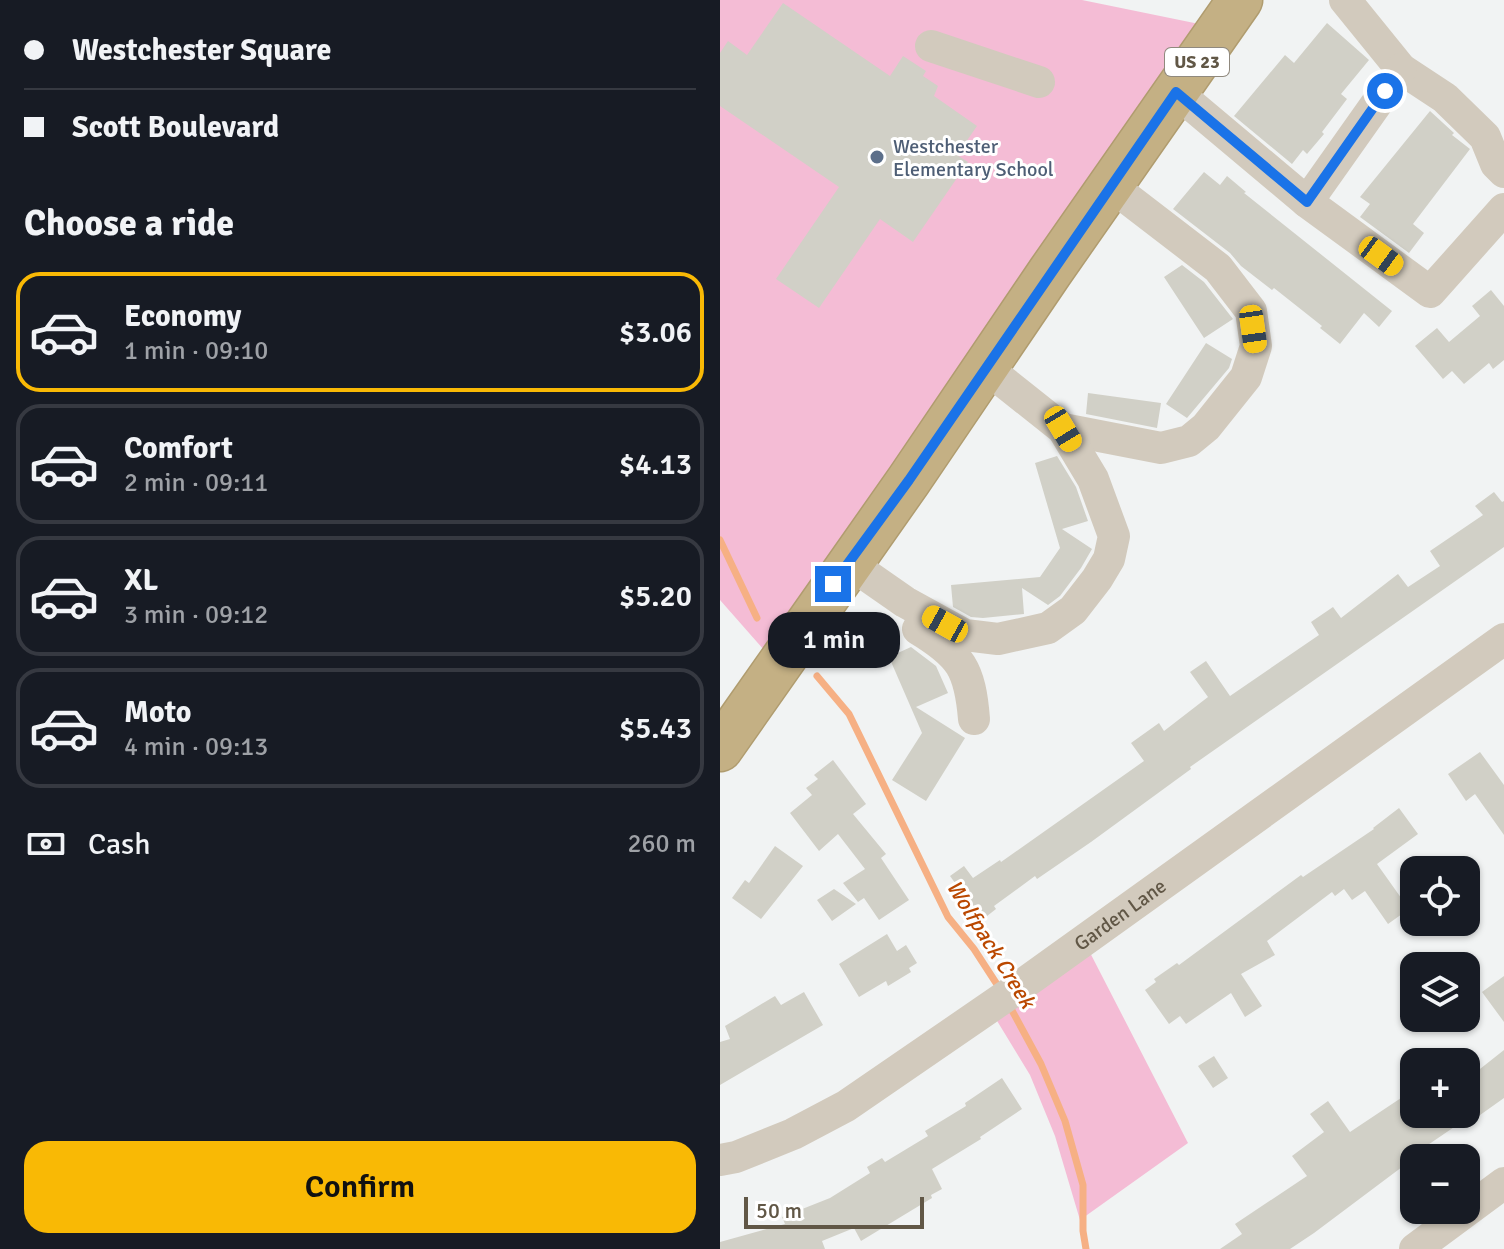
<!DOCTYPE html>
<html lang="en">
<head>
<meta charset="utf-8">
<style>
  body { margin:0; font-family:Signika,sans-serif; background:#20242c; color:#f1f3f6; height:100vh; display:flex; flex-direction:column; font-size:30px; white-space:nowrap }
  * { box-sizing:border-box; margin:0 }
  p { font-size:26px; color:#9ea1a6 }
  .icon { flex:none; width:44px; height:44px; fill:none; stroke:currentColor; stroke-width:2; stroke-linecap:round; stroke-linejoin:round }
  .map { position:relative; flex:1; overflow:hidden }
  .drawer { display:flex; flex-direction:column; background:#171b24; width:720px }
  .drawer>* { flex:none }
  .top-card { display:grid; align-content:center; height:176px; padding:0 24px; background:#171b24 }
  .controls { position:absolute; left:680px; top:856px; display:grid; gap:16px }
  .controls a { display:grid; place-items:center; width:80px; height:80px; border-radius:16px; background:#171b24; box-shadow:0 2px 6px #0004; font-size:40px }
  .scale { position:absolute; left:24px; bottom:20px; width:180px; box-sizing:border-box; padding-left:8px; border:4px solid #615746; border-top:0; font-size:22px; line-height:28px; white-space:nowrap; color:#615746; -webkit-text-stroke:6px #fff; paint-order:stroke }
  .end { position:absolute; width:36px; height:36px; margin:-18px; border:10px solid #1a73e8; background:#fff; box-shadow:0 0 0 4px #fff }
  .from { border-radius:50% }
  .bubble { position:absolute; height:56px; border-radius:24px; background:#171b24; box-shadow:0 2px 6px #0004; font-size:26px; font-weight:600; line-height:56px; text-align:center }
  .car { position:absolute; width:24px; height:48px; margin:-24px -12px; border-radius:10px; box-shadow:0 0 6px 2px #0007; background:linear-gradient(#f5c518 24%,#345 0 40%,#f5c518 0 76%,#345 0 86%,#f5c518 0) }
  .top-card b { display:flex; align-items:center; gap:28px; height:76px; font-size:30px }
  .top-card b+b { border-top:2px solid #363941 }
  .top-card i { width:20px; height:20px; background:#f1f3f6 }
  ul { padding:0; list-style:none }
  li { display:flex; align-items:center; gap:24px; height:120px; margin:0 16px 12px; padding:0 8px; border:4px solid #363941; border-radius:24px }
  li div { flex:1 }
  li b { display:block; font-size:30px }
  li em { font-style:normal; font-weight:600 }
  li.selected { border-color:#f9b905 }
  li>.icon { width:72px; height:72px; stroke-width:1.5 }
  h2 { padding:0 24px; font-size:36px; line-height:96px }
  .pay { display:flex; align-items:center; gap:20px; height:88px; padding:0 24px; font-size:30px }
  .pay p { margin-inline-start:auto }
  .primary-button { display:flex; gap:16px; margin-top:auto; padding:16px 24px }
  .primary-button a { flex:1; height:92px; border-radius:24px; background:#f9b905; color:#111; font-size:32px; font-weight:600; line-height:92px; text-align:center }
  main { display:flex; flex:1; min-height:0 }
  .map>svg:first-child { display:block }
</style>
</head>
<body>
<main>
<section class="drawer">
<div class="top-card">
<b><i class="from"></i>Westchester Square</b>
<b><i></i>Scott Boulevard</b>
</div>
<h2>Choose a ride</h2>
<ul>
<li class="selected"><svg class="icon" aria-label="car" viewBox="0 0 24 24"><path d="M5 17H2v-5l4-1 3-4h7l3 4 3 1v5h-3M9 17h6M6 11h13"/><circle cx="7" cy="17" r="2"/><circle cx="17" cy="17" r="2"/></svg><div><b>Economy</b><p>1 min · 09:10</p></div><em>$3.06</em></li>
<li><svg class="icon" aria-label="car" viewBox="0 0 24 24"><path d="M5 17H2v-5l4-1 3-4h7l3 4 3 1v5h-3M9 17h6M6 11h13"/><circle cx="7" cy="17" r="2"/><circle cx="17" cy="17" r="2"/></svg><div><b>Comfort</b><p>2 min · 09:11</p></div><em>$4.13</em></li>
<li><svg class="icon" aria-label="car" viewBox="0 0 24 24"><path d="M5 17H2v-5l4-1 3-4h7l3 4 3 1v5h-3M9 17h6M6 11h13"/><circle cx="7" cy="17" r="2"/><circle cx="17" cy="17" r="2"/></svg><div><b>XL</b><p>3 min · 09:12</p></div><em>$5.20</em></li>
<li><svg class="icon" aria-label="car" viewBox="0 0 24 24"><path d="M5 17H2v-5l4-1 3-4h7l3 4 3 1v5h-3M9 17h6M6 11h13"/><circle cx="7" cy="17" r="2"/><circle cx="17" cy="17" r="2"/></svg><div><b>Moto</b><p>4 min · 09:13</p></div><em>$5.43</em></li>
</ul>
<div class="pay"><svg class="icon" aria-label="cash" viewBox="0 0 24 24"><path d="M3 7h18v10H3z"/><circle cx="12" cy="12" r="2"/></svg>Cash<p>260 m</p></div>
<div class="primary-button"><a>Confirm</a></div>
</section>
<div class="map">
<svg width="784" height="1249" viewBox="0 0 784 1249">
  <rect width="100%" height="100%" fill="#f1f3f3"/>
  <path fill="#f4bcd5" d="M0,0H362L489,26L67,676L0,600Z
    M364,941L468,1143L360,1220L335,1136L310,1075L268,1006Z"/>
  <g fill="none" stroke-linecap="round" stroke-linejoin="round">
    <path stroke="#f6b084" stroke-width="7" d="M0,540L37,618
      M97,676L129,714L228,917L254,949L280,989
      M288,1003L321,1064L345,1121L363,1185V1231L366,1249"/>
  </g>
  <path fill="#d1d0c7" d="M63,3L170,76L183,56L206,71L203,76L218,86L214,96L257,126L237,155L248,162L193,242L160,219L99,308L56,279L119,187L0,106V53L8,41L27,55Z
    M607,23L649,60L621,94L627,99L602,132L604,134L587,154L583,150L572,164L514,116L565,55L574,63Z
    M710,111L734,133L732,135L750,149L693,224L704,233L689,253L640,217L650,204L640,197Z
    M484,172L500,185L507,176L526,192L524,193L672,311L659,327L644,313L620,344L600,328L602,326L554,288L552,290L521,266L510,253L453,209Z
    M462,265L484,282L513,319L484,338L444,277Z
    M771,290L784,306V360L773,369L769,363L744,384L732,371L723,379L695,346L717,328L729,342L760,316L752,306Z
    M486,343L512,359L509,368L467,418L446,404Z
    M368,393L441,403L437,428L366,414Z
    M337,456L356,487L368,521L342,529L372,549L361,568L340,596L328,605L302,588L304,614L263,618L251,617L233,607L231,585L320,577L340,548L315,463Z
    M774,492L782,502L784,501V547L470,767L471,769L371,842L317,879L315,876L274,906L276,909L262,920L230,876L244,866L253,878L280,860L281,862L424,761L411,743L439,723L444,731L488,697L470,672L486,661L510,696L599,635L591,622L613,607L621,618L678,574L688,587L720,566L710,551L763,515L755,506Z
    M191,647L216,666L228,693L196,707L245,738L206,801L172,780L202,733L169,657Z
    M760,752L784,785V835L755,794L746,801L728,774Z
    M113,760L146,804L133,814L166,854L161,858L189,900L159,920L144,898L138,902L123,883L145,869L118,834L99,851L70,813L92,795L86,788L98,779L94,775Z
    M679,808L698,834L657,864L689,909L668,924L645,891L632,900L624,889L615,896L612,892L547,941L555,955L521,974L542,1006L525,1017L511,993L466,1024L460,1016L449,1024L425,990L436,982L434,979L457,963L459,965L581,875L583,877L654,829L653,828Z
    M55,846L83,866L41,919L12,898L25,880L29,883Z
    M114,889L136,904L112,921L97,900Z
    M167,934L177,951L186,945L197,963L189,968L191,972L168,986L166,981L139,997L119,964Z
    M784,976V1022L762,992Z
    M84,992L103,1025L0,1085V1042L10,1039L5,1026L55,996L61,1005Z
    M784,1050V1098L746,1125V1119L696,1153L699,1157L694,1158L594,1233L570,1249H500L522,1234L515,1224L587,1176L572,1156L604,1132L590,1114L608,1101L630,1132L684,1096L694,1114H746V1080Z
    M494,1056L508,1078L493,1088L478,1066Z
    M282,1078L302,1109L260,1137L261,1139L212,1169L222,1189L211,1195L212,1198L141,1241L134,1228L102,1241L105,1249H0V1242L65,1224L62,1217L110,1198L150,1173L147,1167L162,1158L165,1162L208,1136L205,1131L246,1106L245,1103Z"/>
  <g fill="none" stroke-linecap="round" stroke-linejoin="round">
    <g stroke="#b09c6f" stroke-width="47">
      <path id="highway" d="M0,749L189,480L330,272L520,0"/>
    </g>
    <g stroke="#d2cabd" stroke-width="32">
      <path d="M625,0L681,69L725,98L765,137L776,164L784,172"/>
      <path d="M211,46L319,82"/>
      <path d="M456,92L587,202L710,292L784,209"/>
      <path d="M587,202L681,69"/>
      <path d="M343,429L441,448L469,441L486,427L526,377L536,346L531,311L498,268L390,185"/>
      <path d="M129,563L185,602L245,635L278,639L328,628L353,610L377,579L389,559L394,536L373,479L343,429L265,367"/>
      <path d="M198,629C241,655 250,669 254,719"/>
      <path id="s1" d="M0,1160L16,1157L73,1134L126,1106L292,992L784,639"/>
      <path d="M695,1249L784,1183"/>
    </g>
    <use href="#highway" stroke="#c4b084" stroke-width="44"/>
  </g>
  <g fill="none" stroke-linecap="round" stroke-linejoin="round">
    <path stroke="#1a73e8" stroke-width="10" d="M113,584L189,480L456,92L587,202L665,91"/>
  </g>
  <circle fill="#5c6f8a" stroke="#fff" stroke-width="3" cx="157" cy="157" r="8"/>
  <g text-anchor="middle" dominant-baseline="central" stroke-width="6" stroke-linejoin="round" paint-order="stroke">
    <rect fill="#fff" stroke="#90897e" stroke-width="2" x="445" y="48" width="64" height="28" rx="6"/>
    <g font-size="18" font-weight="bold" fill="#615746">
      <text x="477" y="62">US 23</text>
    </g>
    <g font-size="20" fill="#4e5e75" stroke="#fff" text-anchor="start">
      <text x="173" y="146">Westchester<tspan x="173" dy="23">Elementary School</tspan></text>
    </g>
    <g font-size="20" fill="#615746" stroke="#fff">
      <text stroke="none"><textPath href="#s1" startOffset="472">Garden Lane</textPath></text>
    </g>
    <g font-size="22" font-style="italic" fill="#ba4800" stroke="#fff">
      <text transform="translate(271 944) rotate(58)">Wolfpack Creek</text>
    </g>
  </g>
</svg>
<div class="controls">
<a><svg class="icon" aria-label="locate" viewBox="0 0 24 24"><circle cx="12" cy="12" r="6"/><path d="M12 2v4M12 18v4M2 12h4M18 12h4"/></svg></a>
<a><svg class="icon" aria-label="layers" viewBox="0 0 24 24"><path d="M12 4l9 5-9 5-9-5zM3 14l9 5 9-5"/></svg></a>
<a>+</a>
<a>−</a>
</div>
<div class="scale">50 m</div>
<i class="end from" style="left:665px;top:91px"></i>
<i class="end" style="left:113px;top:584px"></i>
<div class="bubble" style="left:48px;top:612px;width:132px">1 min</div>
<i class="car" style="left:661px;top:256px;rotate:126deg"></i>
<i class="car" style="left:533px;top:329px;rotate:172deg"></i>
<i class="car" style="left:343px;top:429px;rotate:149deg"></i>
<i class="car" style="left:225px;top:624px;rotate:299deg"></i>
</div>
</main>
</body>
</html>
